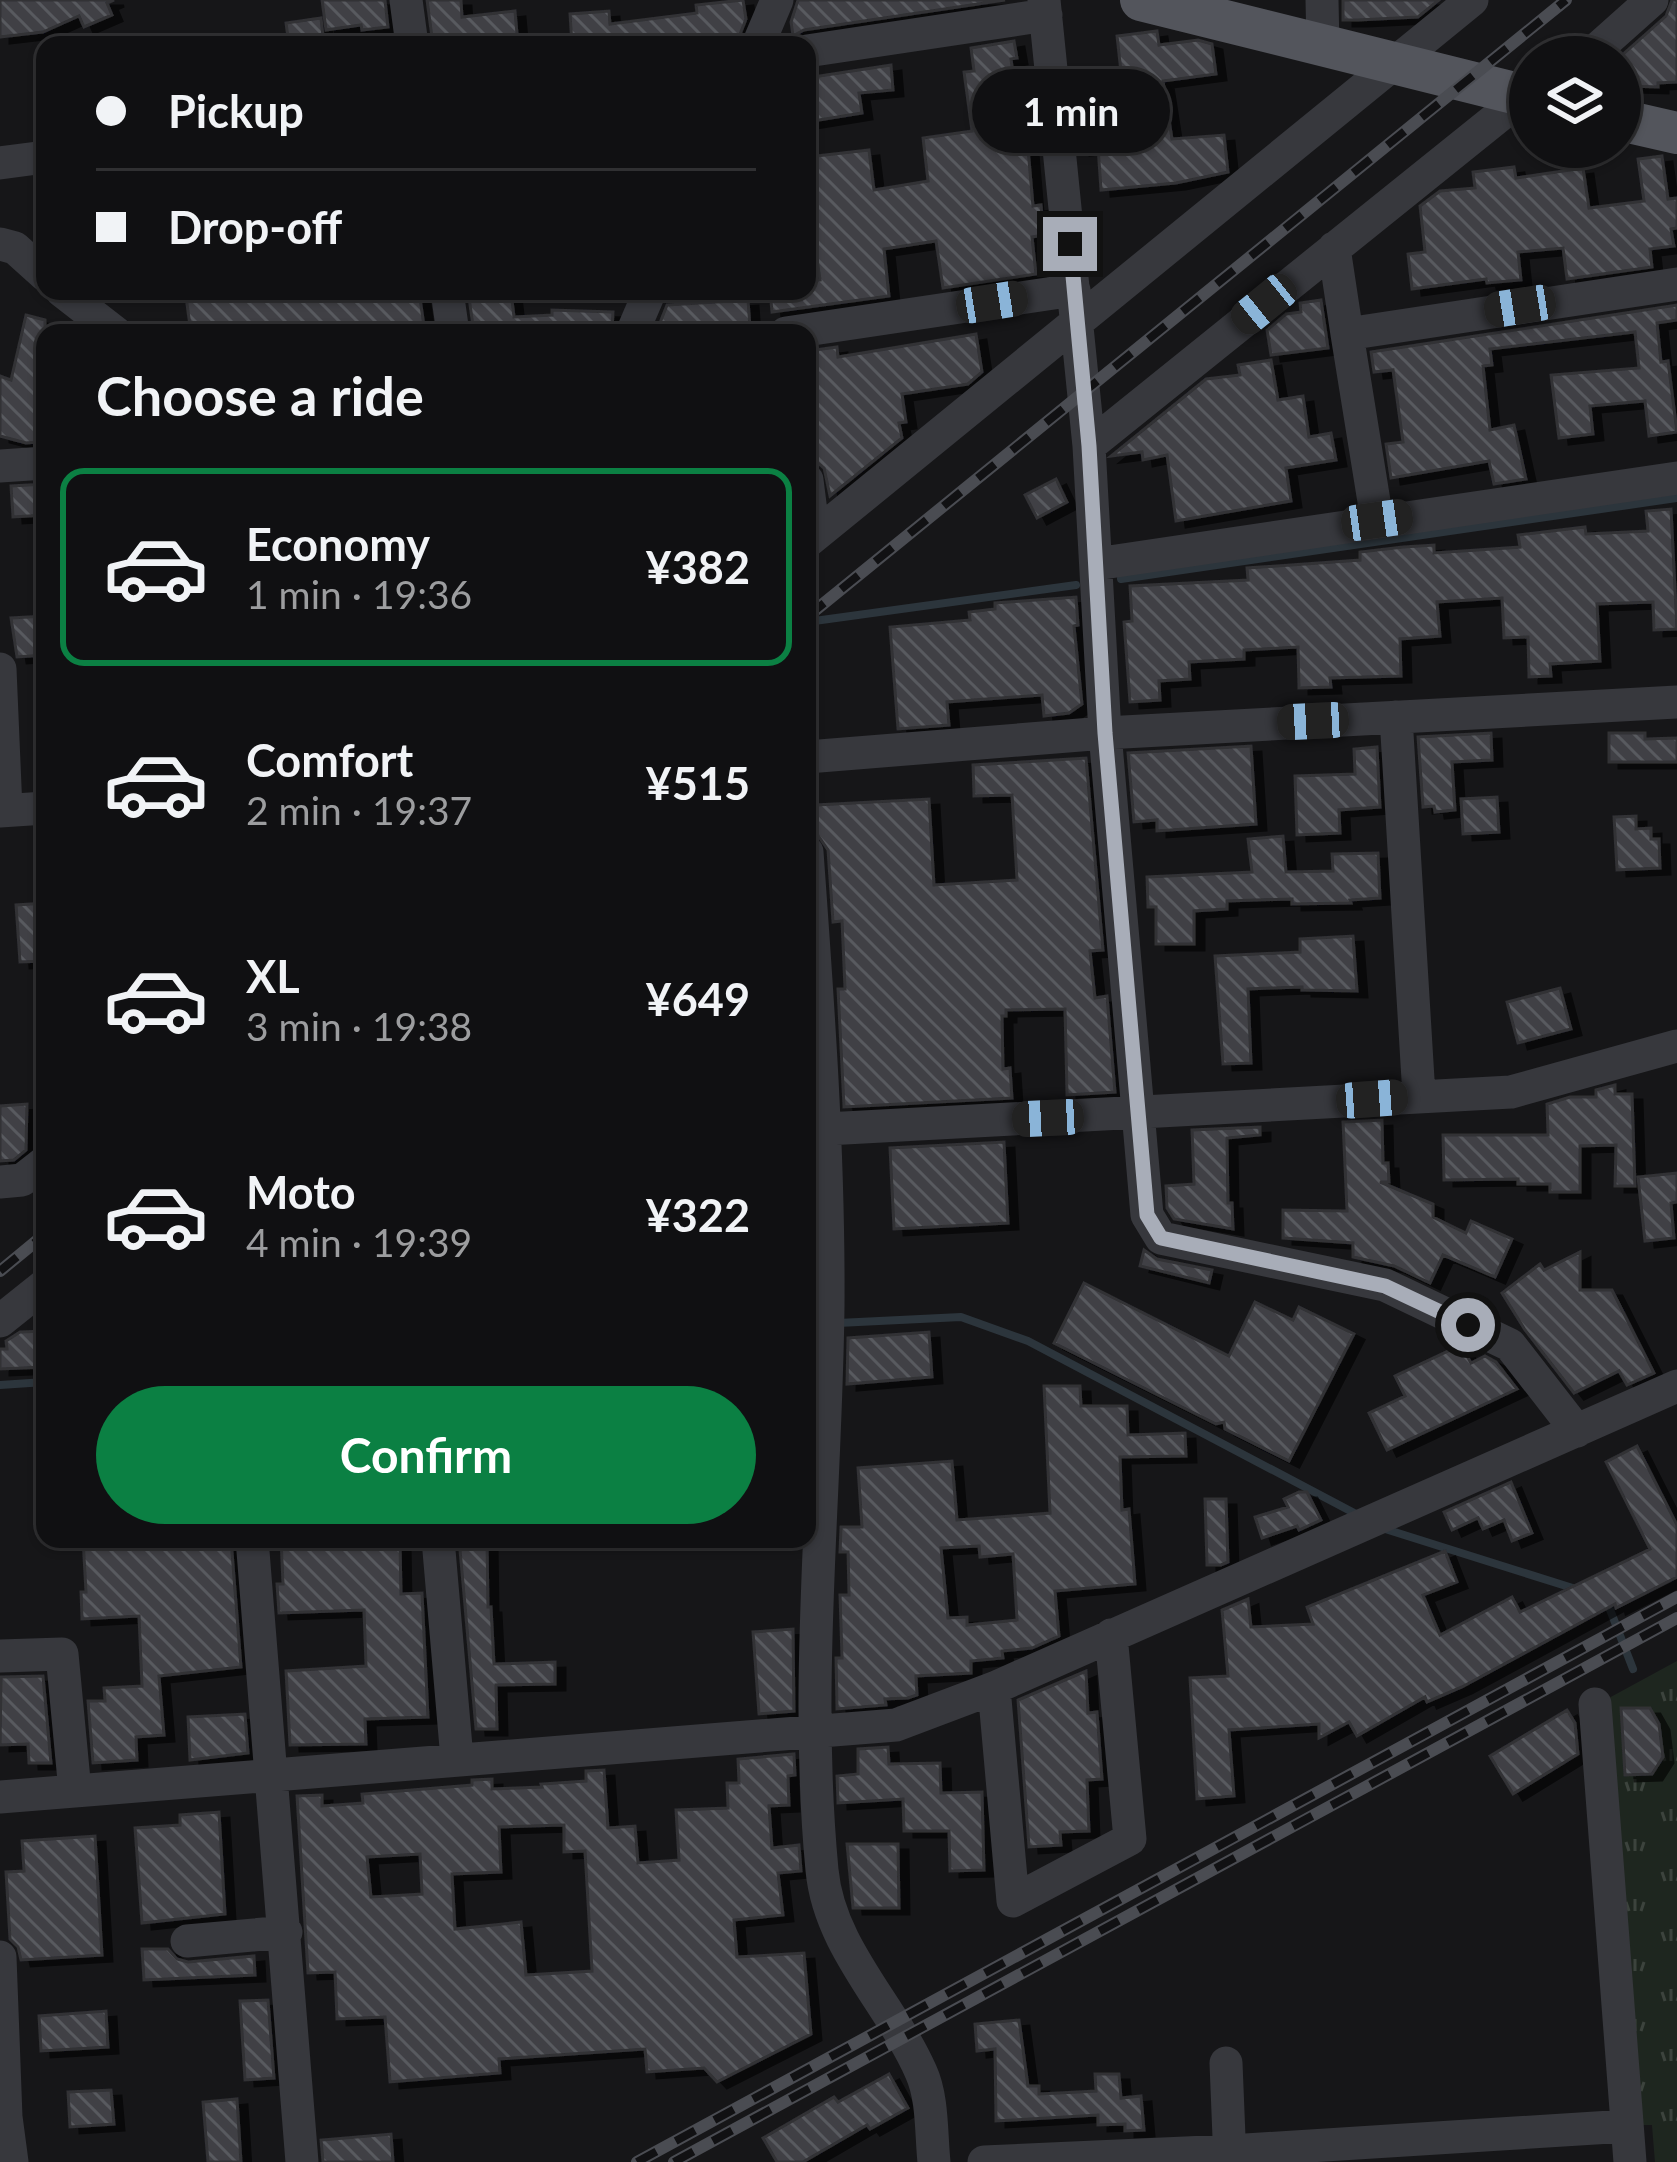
<!DOCTYPE html>
<html lang="en">
<head>
<meta charset="utf-8">
<style>
  body { margin:0; font-family:Lato,sans-serif; background:#19191b; color:#f1f3f6; height:100vh; display:flex; flex-direction:column; font-size:45px; white-space:nowrap }
  * { box-sizing:border-box; margin:0 }
  p { font-size:39px; color:#9c9d9f }
  .icon { flex:none; width:66px; height:66px; fill:none; stroke:currentColor; stroke-width:2; stroke-linecap:round; stroke-linejoin:round }
  .map { position:relative; flex:1; overflow:hidden }
  .drawer { position:absolute; left:36px; top:324px; width:780px; height:1224px; display:flex; flex-direction:column; background:#101012; border-radius:24px; box-shadow:0 3px 9px #0004,0 0 0 3px #303032 }
  .drawer>* { flex:none }
  .hud { position:absolute; left:36px; top:36px; width:780px; height:264px; border-radius:24px; box-shadow:0 3px 9px #0004,0 0 0 3px #303032; display:grid; align-content:center; height:264px; padding:0 60px; background:#101012 }
  .buttons { position:absolute; left:1509px; top:36px; display:grid; gap:24px }
  .buttons a { display:grid; place-items:center; width:132px; height:132px; border-radius:50%; background:#101012; box-shadow:0 3px 9px #0004,0 0 0 3px #303032; font-size:60px }
  .end { position:absolute; width:54px; height:54px; margin:-27px; border:15px solid #a8adb8; background:#111; box-shadow:0 0 0 6px #111 }
  .from { border-radius:50% }
  .bubble { position:absolute; height:84px; border-radius:42px; background:#101012; box-shadow:0 3px 9px #0004,0 0 0 3px #303032; font-size:39px; font-weight:700; line-height:84px; text-align:center }
  .car { position:absolute; width:36px; height:72px; margin:-36px -18px; border-radius:15px; box-shadow:0 0 9px 3px #0007; background:linear-gradient(#222 24%,#8ab4d8 0 40%,#222 0 76%,#8ab4d8 0 86%,#222 0) }
  .hud b { display:flex; align-items:center; gap:42px; height:114px; font-size:45px }
  .hud b+b { border-top:3px solid #303032 }
  .hud i { width:30px; height:30px; background:#f1f3f6 }
  ul { padding:0; list-style:none }
  li { display:flex; align-items:center; gap:36px; height:198px; margin:0 24px 18px; padding:0 36px; border:6px solid transparent; border-radius:24px }
  li div { flex:1 }
  li b { display:block; font-size:45px }
  li em { font-style:normal; font-weight:700 }
  li.on { border-color:#0b8043 }
  li>.icon { width:108px; height:108px; stroke-width:1.5 }
  h2 { padding:0 60px; font-size:54px; line-height:144px }
  .cta { display:flex; gap:24px; margin-top:auto; padding:24px 60px }
  .cta a { flex:1; height:138px; border-radius:72px; background:#0b8043; color:#fff; font-size:48px; font-weight:700; line-height:138px; text-align:center }
  .map>svg:first-child { display:block }
</style>
</head>
<body>
<div class="map">
<svg width="1677" height="2162" viewBox="0 0 1677 2162">
  <defs>
    <pattern id="park-tufts" width="24" height="20" patternUnits="userSpaceOnUse" patternTransform="scale(3)"><rect width="24" height="20" fill="#1e261f"/><path d="M3 7l-1-3M5 7V3M7 7l1-3M15 17l-1-3M17 17v-4M19 17l1-3" fill="none" stroke="#3c433d"/></pattern>
    <pattern id="building-back-hatch" width="6" height="6" patternUnits="userSpaceOnUse" patternTransform="scale(3)"><rect width="6" height="6" fill="#404145"/><path d="M-1 5l2 2M0 0l6 6M5-1l2 2" fill="none" stroke="#595a5e"/></pattern>
    <filter id="shadow"><feDropShadow dx="10" dy="6" stdDeviation="0" flood-color="#0009"/></filter>
  </defs>
  <rect width="100%" height="100%" fill="#161618"/>
  <path fill="url(#park-tufts)" d="M1677,1661V2162H1655L1652,2125H1642L1609,1698Z"/>
  <g fill="none" stroke-linecap="round" stroke-linejoin="round">
    <path stroke="#2c353c" stroke-width="8" d="M1121,579L1677,498
      M807,622L1076,585
      M838,1323L961,1317L1028,1341L1358,1515
      M0,1385L45,1382
      M1382,1528L1579,1590
      M1602,1603L1609,1607L1633,1669"/>
  </g>
  <path fill="url(#building-back-hatch)" stroke="#303034" stroke-width="3" fill-rule="evenodd" filter="url(#shadow)" d="M0,0H114L107,3L112,15L84,27L79,16L43,32L0,37Z
    M322,0H385L388,27L362,30L361,25L326,30Z
    M427,0H461L462,17L515,11L518,45H433Z
    M743,0L746,19L739,37L691,45H572L570,14L609,11L610,24L697,13L696,5Z
    M798,0H1005L804,30L793,36L791,22Z
    M1343,0H1439L1418,17L1358,20H1343Z
    M1672,0H1677V82L1658,83V87L1627,86V80H1620V57L1666,16Z
    M321,18L324,45H289L286,23Z
    M1157,31L1159,45L1198,40L1212,44L1216,74L1163,81L1172,139L1224,135L1228,172L1176,183L1101,190L1098,147L1080,149L1076,112L1125,108L1117,36Z
    M1014,41L1017,58L1011,59L1020,124L1028,148L1033,206L1041,205L1044,235L1032,237L1036,274L943,288L936,241L884,249L889,296L772,312L770,291H807V281L820,280L807,192V157L869,150L874,190L928,181L923,138L972,131L964,72L974,71L971,48Z
    M891,65L893,90L859,93L862,113L807,122V82H814L813,77Z
    M1662,156L1668,199L1677,198V228L1671,229L1674,246L1650,249L1652,267L1567,279L1563,248L1518,252L1521,280L1487,283L1486,279L1412,289L1408,254L1425,252L1420,206L1440,191L1475,188L1473,172L1514,167L1516,178L1583,168L1589,208L1644,201L1638,159Z
    M231,291H419L425,333H191L186,297Z
    M468,291H511L514,317L552,315V310L613,312L612,332L474,333Z
    M748,300L750,327L707,330V333H656L667,305Z
    M1321,300L1328,348L1271,355L1267,330L1286,314L1301,312L1300,303Z
    M1677,305V320L1657,323L1661,362L1668,361L1677,432L1649,436L1645,401L1590,406L1593,434L1559,438L1551,375L1639,368L1635,332L1490,349L1492,365L1483,366L1490,430L1514,425L1526,479L1494,484L1489,461L1391,478L1386,444L1403,442L1393,370L1374,372L1371,352Z
    M26,315L45,320V415L38,442L26,443L0,436V376L11,380Z
    M976,334L982,372L968,384L902,394L906,422L899,423L902,438L830,496L824,468L814,460L807,404V351L837,347L838,357Z
    M1271,360L1278,400L1303,396L1309,437L1331,433L1336,460L1286,468L1291,501L1176,521L1167,455L1143,460L1142,452L1111,456L1206,379L1240,375L1238,365Z
    M1056,479L1067,502L1037,518L1025,495Z
    M45,484V515L13,517L11,486Z
    M1671,509L1677,629L1654,630L1653,602L1597,604L1600,661L1550,664L1551,676L1529,677L1528,637L1504,638L1502,598L1437,602L1440,636L1400,639L1401,676L1330,678L1331,687L1299,688L1298,647L1244,650V659L1189,662L1190,679L1159,681L1160,700L1130,702L1124,622L1132,621L1130,586L1248,580L1247,568L1360,560V552L1403,547L1434,545V553L1520,547L1518,535L1585,527L1586,534L1648,531L1646,511Z
    M1076,597L1078,625L1074,626L1082,704L1069,713L1044,716L1042,695L947,702L949,725L898,729L890,627L970,620L969,612L995,609V603Z
    M45,616V655L17,657L11,618Z
    M1491,733L1492,760L1452,762L1455,810L1435,812L1434,806L1423,807L1418,737Z
    M1609,733H1645V739L1677,738V762H1609Z
    M1251,746L1256,824L1157,831V820L1134,822L1128,753Z
    M1377,747L1380,807L1339,810L1340,833L1297,835L1295,776L1355,774L1354,749Z
    M1086,758L1103,950L1090,951L1095,998L1107,996L1115,1092L1067,1095L1065,1009L1006,1010V1016H1002L1003,1069L1010,1068L1012,1098L844,1107L838,989H845L842,921L833,922L828,850L817,834L816,805L929,799L934,885L1017,880L1012,795L974,796L973,765Z
    M1497,797L1499,832L1463,834L1461,799Z
    M1636,816V829L1651,828V839H1659L1660,868L1617,870L1614,817Z
    M1283,836L1286,872L1333,871L1332,854L1378,853L1380,898L1350,900L1351,903L1292,904V899L1227,901V909L1194,911V944H1156V907H1148L1147,877L1252,872L1248,839Z
    M45,903V961L20,962L16,905Z
    M1353,936L1357,991L1302,990V987L1248,989L1251,1063L1223,1064L1215,956L1300,952V939Z
    M1560,988L1571,1029L1518,1043L1507,1002Z
    M1615,1085V1094H1632L1635,1186H1615L1616,1145L1580,1146V1192H1550V1184H1518V1179L1444,1180L1443,1135H1548L1547,1104L1570,1097H1596V1090Z
    M27,1104L26,1150L14,1160L0,1161V1106Z
    M1382,1120L1383,1163H1388L1389,1182H1380L1433,1204V1217L1466,1233L1471,1221L1512,1239L1495,1277L1443,1255L1430,1283L1394,1266L1353,1257V1243L1283,1238V1210L1347,1211L1343,1122Z
    M1260,1127V1135L1227,1138L1228,1203H1232L1233,1229L1174,1219L1167,1208L1166,1186L1194,1184L1192,1130Z
    M1004,1142L1008,1223L894,1229L890,1148Z
    M1677,1173V1202L1671,1203L1674,1238L1645,1241L1638,1177Z
    M1144,1250L1157,1259L1212,1270L1209,1283L1140,1266Z
    M1580,1252V1290H1612L1654,1373L1627,1385L1619,1371L1574,1393L1525,1330L1502,1293L1540,1264L1544,1270Z
    M1084,1283L1229,1356L1255,1302L1293,1320L1299,1307L1354,1334L1289,1461L1225,1429L1224,1422L1216,1424L1054,1343Z
    M45,1331V1367L0,1369V1349H7L6,1341L20,1332Z
    M929,1332L932,1377L847,1384L848,1338Z
    M1461,1345L1471,1363L1485,1356L1496,1362L1517,1389L1387,1450L1369,1413L1405,1396L1395,1376Z
    M1044,1386H1080L1081,1406H1127L1128,1435L1185,1433L1186,1456L1120,1457L1122,1510L1129,1509L1135,1584L1055,1591L1059,1636L1032,1648L1002,1651L1003,1658L971,1661V1673L916,1676L917,1695L908,1698L885,1699L886,1705L837,1709L836,1658H842L840,1595H849L848,1552H840L841,1527H862L858,1468L952,1461L957,1520L1050,1513ZM979,1546L980,1557L1013,1554L1017,1620L967,1625V1617L948,1618L941,1548Z
    M1637,1446L1677,1525V1577L1616,1608L1615,1604L1462,1687L1427,1702L1425,1697L1357,1736L1349,1722L1319,1738V1724L1229,1730L1234,1796L1197,1799L1190,1678L1228,1676L1222,1610L1248,1599L1251,1627L1313,1624L1307,1607L1445,1551L1457,1582L1423,1595L1440,1635L1512,1597L1520,1612L1650,1549L1606,1462Z
    M1511,1482L1532,1533L1512,1541L1504,1520L1483,1529L1478,1518L1452,1530L1444,1512Z
    M1299,1492H1307L1321,1520L1299,1530L1297,1526L1262,1538L1255,1517L1288,1507L1284,1499Z
    M1205,1499H1226L1228,1562L1221,1565H1207Z
    M83,1539H231L241,1667L159,1676L164,1735L136,1737L137,1760L93,1763L88,1701H105L104,1688L142,1686L139,1616L82,1619L81,1592H86Z
    M281,1539H400L401,1594L422,1593L428,1717L365,1719L366,1744L290,1745L286,1671L366,1666L364,1610L279,1613L277,1584H283Z
    M459,1539H487L488,1607H491L494,1664L555,1662V1684L496,1685L497,1729H476Z
    M793,1629L794,1711L759,1714L753,1632Z
    M1086,1671L1088,1713L1097,1712L1102,1779L1087,1780L1089,1831L1060,1832L1061,1845L1029,1847L1018,1700Z
    M43,1676L51,1763H29L28,1744L0,1745L1,1677Z
    M1621,1708H1650L1659,1724L1663,1757L1652,1774L1625,1775Z
    M1567,1710L1575,1723L1578,1754L1513,1794L1490,1756Z
    M245,1714L248,1753L190,1760L188,1717Z
    M888,1747L889,1764L940,1763L941,1793L982,1792L984,1870L950,1871L949,1831H904L903,1799L838,1803L837,1776L858,1774V1749Z
    M794,1754L795,1775L788,1776L789,1805L769,1806L772,1848L799,1845L801,1871L778,1873L783,1915L734,1920L737,1957L804,1953L811,2034L717,2082L704,2068L647,2072L645,2049L499,2059L500,2073L390,2082L385,2017L337,2019L335,1972L308,1973L297,1796L322,1795V1806L363,1803L362,1794L472,1785V1780L492,1779V1789L542,1787L541,1784L586,1781V1771L604,1770L608,1828L635,1826L638,1863L679,1860L676,1810L728,1808L727,1783H739L738,1759ZM564,1825V1852L585,1851L592,1971L526,1975L521,1922L455,1929L452,1874L501,1872L499,1827ZM420,1854L422,1894L371,1897L367,1857Z
    M219,1812L225,1914L142,1923L135,1828L180,1825V1815Z
    M95,1836L102,1955L21,1960L18,1947L10,1939L6,1872L24,1871L22,1841Z
    M847,1844H898L899,1908H853Z
    M142,1949H168L177,1959L188,1962L254,1956L255,1975L144,1980Z
    M268,2000L274,2078L245,2080L240,2001Z
    M106,2011L108,2047L41,2051L39,2016Z
    M1019,2020L1028,2086H1039V2094L1096,2091L1095,2074H1119L1121,2098L1141,2096L1144,2130L1125,2131V2124L1098,2125V2115L996,2121L995,2049L977,2051L975,2024Z
    M889,2074L908,2108L870,2129L867,2125L803,2162H777L763,2138L834,2097L838,2102Z
    M111,2090L114,2124L70,2127L68,2092Z
    M237,2099L241,2162H208L203,2102Z
    M391,2134L393,2162H323L321,2140Z"/>
  <g fill="none" stroke-linecap="round" stroke-linejoin="round">
    <path stroke="#37383d" stroke-width="33" d="M406,0L412,45
      M1044,0L1089,446L1105,733L1147,1215L1161,1238L1385,1285L1510,1345L1577,1431
      M1322,0L1323,46
      M758,45L777,0
      M807,51L1046,15
      M1588,57L1652,0
      M0,163L45,157
      M0,244L15,248L45,275
      M1334,248L1347,334
      M62,291L116,333
      M447,291L453,333
      M632,333L650,291
      M786,333L1074,290
      M1089,446L1524,96
      M0,466L45,463
      M807,480L814,536
      M1377,520L1347,334L1677,284
      M807,542L1472,0
      M1096,564L1677,478
      M0,669L6,810
      M1396,717L1419,1096
      M807,757L1105,733L1677,702
      M0,811L45,808
      M807,852C818,1004 829,1155 828,1306C826,1494 804,1682 822,1870C829,1947 891,2004 921,2072C933,2098 931,2134 934,2162
      M826,1129L1511,1092L1677,1046
      M0,1182L22,1180L45,1162
      M0,1321L45,1285
      M252,1539L302,2162
      M438,1539L457,1759
      M0,1656L62,1654L75,1791
      M994,1688L1013,1901L1130,1839L1111,1635
      M1595,1704L1630,2162
      M0,1797L896,1725L994,1688L1677,1386
      M187,1941L286,1932
      M0,1957L6,2117L12,2162
      M1226,2063L1230,2162
      M984,2162L1230,2151L1627,2126"/>
    <path stroke="#53555c" stroke-width="42" d="M1141,0L1530,97
      M1620,120L1677,133"/>
    <g stroke="#4a4c52" stroke-width="12">
      <path id="rail" d="M807,617L1566,0
        M0,1271L45,1234
        M637,2162L1677,1597
        M674,2162L1677,1618"/>
    </g>
    <use href="#rail" stroke="#111113" stroke-width="8" stroke-dasharray="22" stroke-linecap="butt"/>
  </g>
  <g fill="none" stroke-linecap="round" stroke-linejoin="round">
    <path stroke="#a8adb8" stroke-width="15" d="M1070,244L1089,446L1105,733L1147,1215L1161,1238L1385,1286L1468,1325"/>
  </g>
</svg>
<div class="buttons">
<a><svg class="icon" aria-label="layers" viewBox="0 0 24 24"><path d="M12 4l9 5-9 5-9-5zM3 14l9 5 9-5"/></svg></a>
</div>
<i class="end from" style="left:1468px;top:1325px"></i>
<i class="end" style="left:1070px;top:244px"></i>
<div class="bubble" style="left:972px;top:69px;width:198px">1 min</div>
<i class="car" style="left:992px;top:302px;rotate:81deg"></i>
<i class="car" style="left:1264px;top:304px;rotate:231deg"></i>
<i class="car" style="left:1520px;top:306px;rotate:261deg"></i>
<i class="car" style="left:1377px;top:520px;rotate:82deg"></i>
<i class="car" style="left:1313px;top:721px;rotate:267deg"></i>
<i class="car" style="left:1372px;top:1099px;rotate:86deg"></i>
<i class="car" style="left:1048px;top:1118px;rotate:267deg"></i>
<div class="hud">
<b><i class="from"></i>Pickup</b>
<b><i></i>Drop-off</b>
</div>
<section class="drawer">
<h2>Choose a ride</h2>
<ul>
<li class="on"><svg class="icon" aria-label="car" viewBox="0 0 24 24"><path d="M5 17H2v-5l4-1 3-4h7l3 4 3 1v5h-3M9 17h6M6 11h13"/><circle cx="7" cy="17" r="2"/><circle cx="17" cy="17" r="2"/></svg><div><b>Economy</b><p>1 min · 19:36</p></div><em>¥382</em></li>
<li><svg class="icon" aria-label="car" viewBox="0 0 24 24"><path d="M5 17H2v-5l4-1 3-4h7l3 4 3 1v5h-3M9 17h6M6 11h13"/><circle cx="7" cy="17" r="2"/><circle cx="17" cy="17" r="2"/></svg><div><b>Comfort</b><p>2 min · 19:37</p></div><em>¥515</em></li>
<li><svg class="icon" aria-label="car" viewBox="0 0 24 24"><path d="M5 17H2v-5l4-1 3-4h7l3 4 3 1v5h-3M9 17h6M6 11h13"/><circle cx="7" cy="17" r="2"/><circle cx="17" cy="17" r="2"/></svg><div><b>XL</b><p>3 min · 19:38</p></div><em>¥649</em></li>
<li><svg class="icon" aria-label="car" viewBox="0 0 24 24"><path d="M5 17H2v-5l4-1 3-4h7l3 4 3 1v5h-3M9 17h6M6 11h13"/><circle cx="7" cy="17" r="2"/><circle cx="17" cy="17" r="2"/></svg><div><b>Moto</b><p>4 min · 19:39</p></div><em>¥322</em></li>
</ul>
<div class="cta"><a>Confirm</a></div>
</section>
</div>
</body>
</html>
